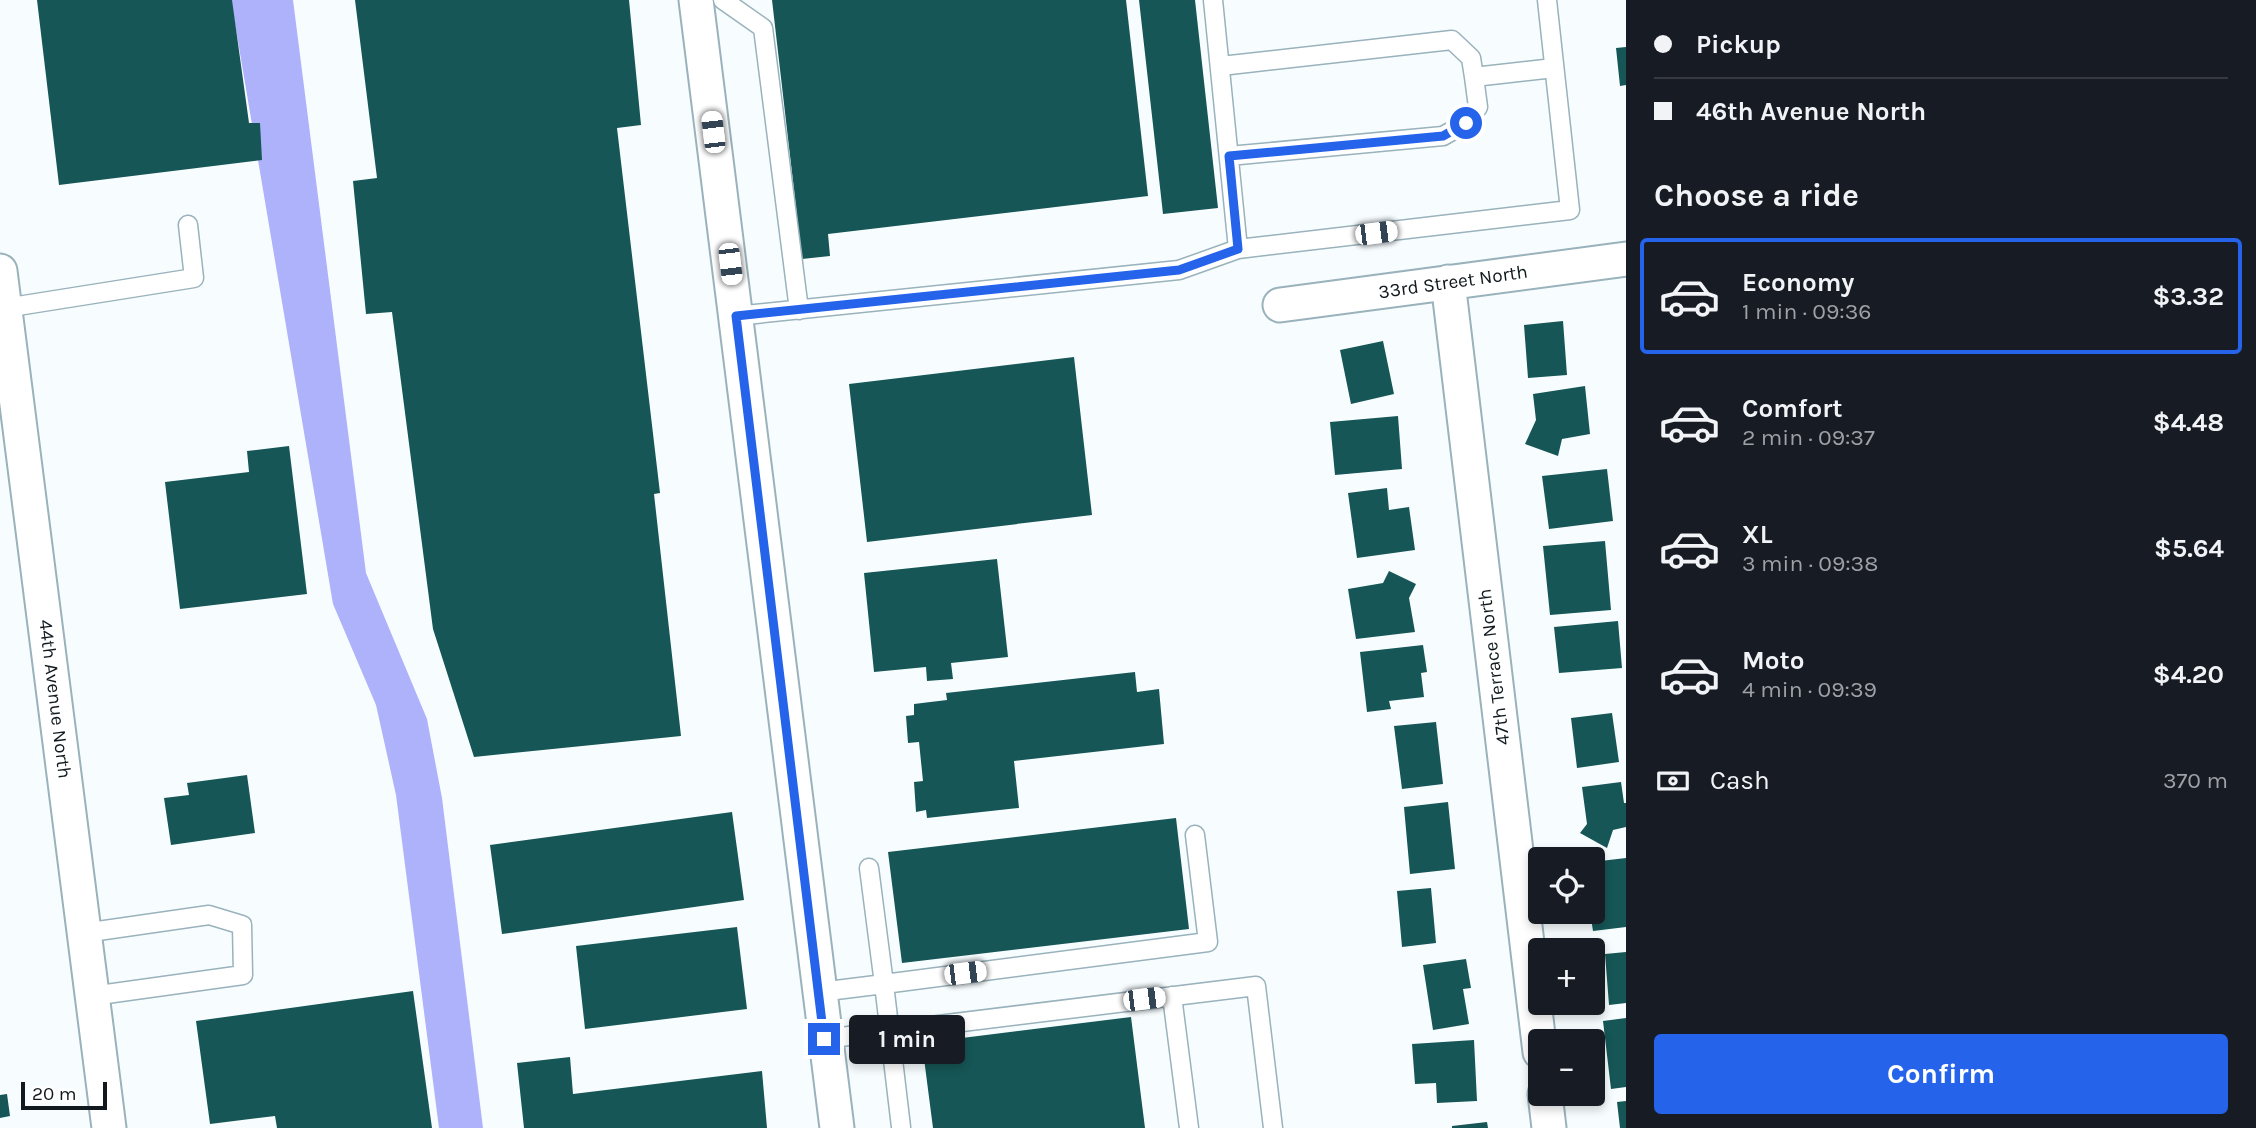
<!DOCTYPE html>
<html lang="en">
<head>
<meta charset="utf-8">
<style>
  body { margin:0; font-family:Karla,sans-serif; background:#242831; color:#f1f3f6; height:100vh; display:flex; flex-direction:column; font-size:26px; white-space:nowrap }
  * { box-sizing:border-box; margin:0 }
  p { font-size:23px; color:#9ea1a6 }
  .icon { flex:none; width:38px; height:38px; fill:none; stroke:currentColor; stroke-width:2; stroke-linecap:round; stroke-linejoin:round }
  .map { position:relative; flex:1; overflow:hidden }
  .panel { display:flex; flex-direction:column; background:#171b24; width:630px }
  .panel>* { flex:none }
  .guide { display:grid; align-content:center; height:154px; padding:0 28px; background:#171b24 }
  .controls { position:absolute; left:1528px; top:847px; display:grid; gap:14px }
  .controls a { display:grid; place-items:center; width:77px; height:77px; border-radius:7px; background:#171b24; box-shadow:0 4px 10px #0003; font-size:35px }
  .scale { position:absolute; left:21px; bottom:18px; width:86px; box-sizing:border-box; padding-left:7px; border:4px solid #10191d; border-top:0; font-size:19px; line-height:24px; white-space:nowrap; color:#10191d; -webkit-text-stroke:5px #fff; paint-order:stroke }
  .end { position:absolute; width:32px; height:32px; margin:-16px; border:9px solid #2563eb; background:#fff; box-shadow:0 0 0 4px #fff }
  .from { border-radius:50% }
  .bubble { position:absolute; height:49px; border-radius:7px; background:#171b24; box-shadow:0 4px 10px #0003; font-size:23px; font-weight:700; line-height:49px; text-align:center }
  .car { position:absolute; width:21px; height:42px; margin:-21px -10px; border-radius:9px; box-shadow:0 0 5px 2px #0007; background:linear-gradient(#fff 24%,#345 0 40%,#fff 0 76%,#345 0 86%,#fff 0) }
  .guide b { display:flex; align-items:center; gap:24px; height:66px; font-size:26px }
  .guide b+b { border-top:2px solid #363941 }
  .guide i { width:18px; height:18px; background:#f1f3f6 }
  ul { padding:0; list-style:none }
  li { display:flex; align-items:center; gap:21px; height:116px; margin:0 14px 10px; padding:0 14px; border:4px solid transparent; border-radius:7px }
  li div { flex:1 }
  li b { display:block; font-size:26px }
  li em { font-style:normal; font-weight:700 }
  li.on { border-color:#2563eb }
  li>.icon { width:63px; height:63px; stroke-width:1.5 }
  h2 { padding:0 28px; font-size:32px; line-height:84px }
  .pay { display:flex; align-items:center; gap:18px; height:77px; padding:0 28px; font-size:26px }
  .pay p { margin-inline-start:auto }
  .primary-button { display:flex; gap:14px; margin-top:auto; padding:14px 28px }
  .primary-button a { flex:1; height:80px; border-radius:7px; background:#2563eb; color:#fff; font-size:28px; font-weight:700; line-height:80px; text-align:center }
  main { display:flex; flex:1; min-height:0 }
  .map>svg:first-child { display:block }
</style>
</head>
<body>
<main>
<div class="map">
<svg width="1626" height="1128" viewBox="0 0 1626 1128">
  <rect width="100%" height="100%" fill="#f7fdff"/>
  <path fill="#adb2fb" d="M231,0H293L366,573L427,719L442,798L483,1128H439L396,795L376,705L333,604Z"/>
  <path fill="#165656" d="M37,0H232L249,123H260L262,160L59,185Z
    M355,0H629L641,125L617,128L660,493L654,494L681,736L474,757L433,629L392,312L366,314L353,181L377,178Z
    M772,0H1126L1148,196L828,234L830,256L802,259Z
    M1139,0H1195L1218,208L1163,214Z
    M1626,47V85L1620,86L1616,48Z
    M1563,321L1567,375L1528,378L1524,325Z
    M1383,341L1394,394L1351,404L1340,350Z
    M1074,357L1092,515L867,542L849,384Z
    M1585,386L1590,434L1562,439L1558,456L1525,444L1536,420L1533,394Z
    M1398,416L1402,469L1335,475L1330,422Z
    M289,446L307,594L180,609L165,482L249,472L247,451Z
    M1607,469L1613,521L1549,529L1542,476Z
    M1387,488L1389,510L1409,507L1415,550L1357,558L1348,493Z
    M1605,541L1611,610L1550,615L1543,546Z
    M997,559L1008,657L951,663L953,679L927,681L926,667L874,672L864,573Z
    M1389,571L1416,584L1409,598L1415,632L1356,639L1348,589L1383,583Z
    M1618,621L1622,668L1559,673L1554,627Z
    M1423,645L1427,672L1421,673L1424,697L1389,701L1391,709L1367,712L1360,652Z
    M1135,672L1137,692L1159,689L1164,744L1014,761L1019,808L927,818L926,810L916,812L914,782L923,781L919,742L908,743L906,716L914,715V704L947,700L946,693Z
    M1612,713L1619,762L1577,768L1571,718Z
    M1436,722L1443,784L1402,789L1394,726Z
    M247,775L255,833L171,845L164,798L189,795L187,783Z
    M1621,782L1624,803H1626V827L1613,830L1607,848L1580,833L1587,824L1582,787Z
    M1448,802L1455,869L1410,874L1404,807Z
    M732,812L744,900L502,934L490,845Z
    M1176,818L1189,929L902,963L888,852Z
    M1626,858V927L1593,931L1590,912H1592V862Z
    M1431,888L1436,943L1402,947L1397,891Z
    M737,927L747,1009L585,1029L576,946Z
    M1626,952V1003L1609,1005L1605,954Z
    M1466,959L1471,988L1463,989L1469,1024L1433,1030L1423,965Z
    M413,991L432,1128H277L275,1116L210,1124L196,1021Z
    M1131,1017L1145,1128H933L922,1043Z
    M1626,1018V1087L1611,1089L1603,1021Z
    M1474,1040L1477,1101L1437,1103L1436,1083L1415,1084L1412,1044Z
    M570,1057L573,1094L762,1071L767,1128H524L517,1063Z
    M7,1094L10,1116L0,1118V1095Z
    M1626,1101V1128H1620L1617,1102Z
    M1487,1122L1488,1128H1452V1126Z"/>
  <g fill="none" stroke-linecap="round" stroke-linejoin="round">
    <g stroke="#99b2bb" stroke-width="21">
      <path id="service" d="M723,0L763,28L799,310
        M1213,0L1238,249
        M1221,66L1452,40L1471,58L1474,77L1554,68
        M1229,156L1443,136L1466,123L1478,107L1474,77
        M5,308L194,278L188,225
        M736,316L1179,270L1238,249L1570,210L1547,0
        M84,933L209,915L242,925L243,975L92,996
        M820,992L884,984L869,868
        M1172,996L1189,1128
        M824,1039L1256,986L1273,1128
        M901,1127L884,984L1208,942L1195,835"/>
    </g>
    <g stroke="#99b2bb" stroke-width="37">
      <path id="minor" d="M696,0L837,1128
        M0,271L109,1128
        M1448,282L1540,1052
        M1280,305L1626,259
        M1545,1094L1549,1128"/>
    </g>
    <use href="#service" stroke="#fff" stroke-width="18"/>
    <use href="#minor" stroke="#fff" stroke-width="33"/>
  </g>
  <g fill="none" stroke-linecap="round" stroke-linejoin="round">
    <path stroke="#2563eb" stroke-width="9" d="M824,1039L736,316L1179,270L1238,249L1229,156L1443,136L1466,123"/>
  </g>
  <g text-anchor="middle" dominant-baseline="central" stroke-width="7" stroke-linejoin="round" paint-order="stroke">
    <g font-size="19" fill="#10191d" stroke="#fff">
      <text transform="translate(1453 282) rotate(-8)">33rd Street North</text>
      <text transform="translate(1494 667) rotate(-97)">47th Terrace North</text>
      <text transform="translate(55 699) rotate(83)">44th Avenue North</text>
    </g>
  </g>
</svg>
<div class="controls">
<a><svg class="icon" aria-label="locate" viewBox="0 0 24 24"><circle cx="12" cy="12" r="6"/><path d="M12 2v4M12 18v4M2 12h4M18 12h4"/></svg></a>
<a>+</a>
<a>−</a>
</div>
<div class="scale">20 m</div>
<i class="end from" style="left:1466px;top:123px"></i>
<i class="end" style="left:824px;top:1039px"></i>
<div class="bubble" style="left:849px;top:1015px;width:116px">1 min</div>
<i class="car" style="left:713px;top:132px;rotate:353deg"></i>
<i class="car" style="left:1376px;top:233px;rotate:83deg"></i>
<i class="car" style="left:730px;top:264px;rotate:173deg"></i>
<i class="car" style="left:965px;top:973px;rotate:83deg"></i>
<i class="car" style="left:1144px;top:999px;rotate:83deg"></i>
</div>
<section class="panel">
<div class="guide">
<b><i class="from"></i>Pickup</b>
<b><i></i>46th Avenue North</b>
</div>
<h2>Choose a ride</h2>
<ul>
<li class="on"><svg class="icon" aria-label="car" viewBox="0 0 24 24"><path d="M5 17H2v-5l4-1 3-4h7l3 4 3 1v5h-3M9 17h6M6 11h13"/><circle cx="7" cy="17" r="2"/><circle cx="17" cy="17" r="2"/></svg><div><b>Economy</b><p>1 min · 09:36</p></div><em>$3.32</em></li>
<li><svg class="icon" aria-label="car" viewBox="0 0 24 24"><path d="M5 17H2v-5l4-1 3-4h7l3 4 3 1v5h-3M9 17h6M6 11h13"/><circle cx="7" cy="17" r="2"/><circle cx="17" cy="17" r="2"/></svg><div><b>Comfort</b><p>2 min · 09:37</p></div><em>$4.48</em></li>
<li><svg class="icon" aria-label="car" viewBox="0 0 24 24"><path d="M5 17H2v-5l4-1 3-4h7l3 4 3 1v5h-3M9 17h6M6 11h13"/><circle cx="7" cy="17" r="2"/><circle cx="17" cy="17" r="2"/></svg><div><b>XL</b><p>3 min · 09:38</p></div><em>$5.64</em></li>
<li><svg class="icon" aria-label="car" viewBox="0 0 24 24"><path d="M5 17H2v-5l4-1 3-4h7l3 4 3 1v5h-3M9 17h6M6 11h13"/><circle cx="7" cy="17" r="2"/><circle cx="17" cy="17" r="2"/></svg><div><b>Moto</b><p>4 min · 09:39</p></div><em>$4.20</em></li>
</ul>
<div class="pay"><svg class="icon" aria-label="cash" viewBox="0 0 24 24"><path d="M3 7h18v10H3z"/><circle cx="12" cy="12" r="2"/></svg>Cash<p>370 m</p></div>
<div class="primary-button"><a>Confirm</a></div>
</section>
</main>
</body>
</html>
